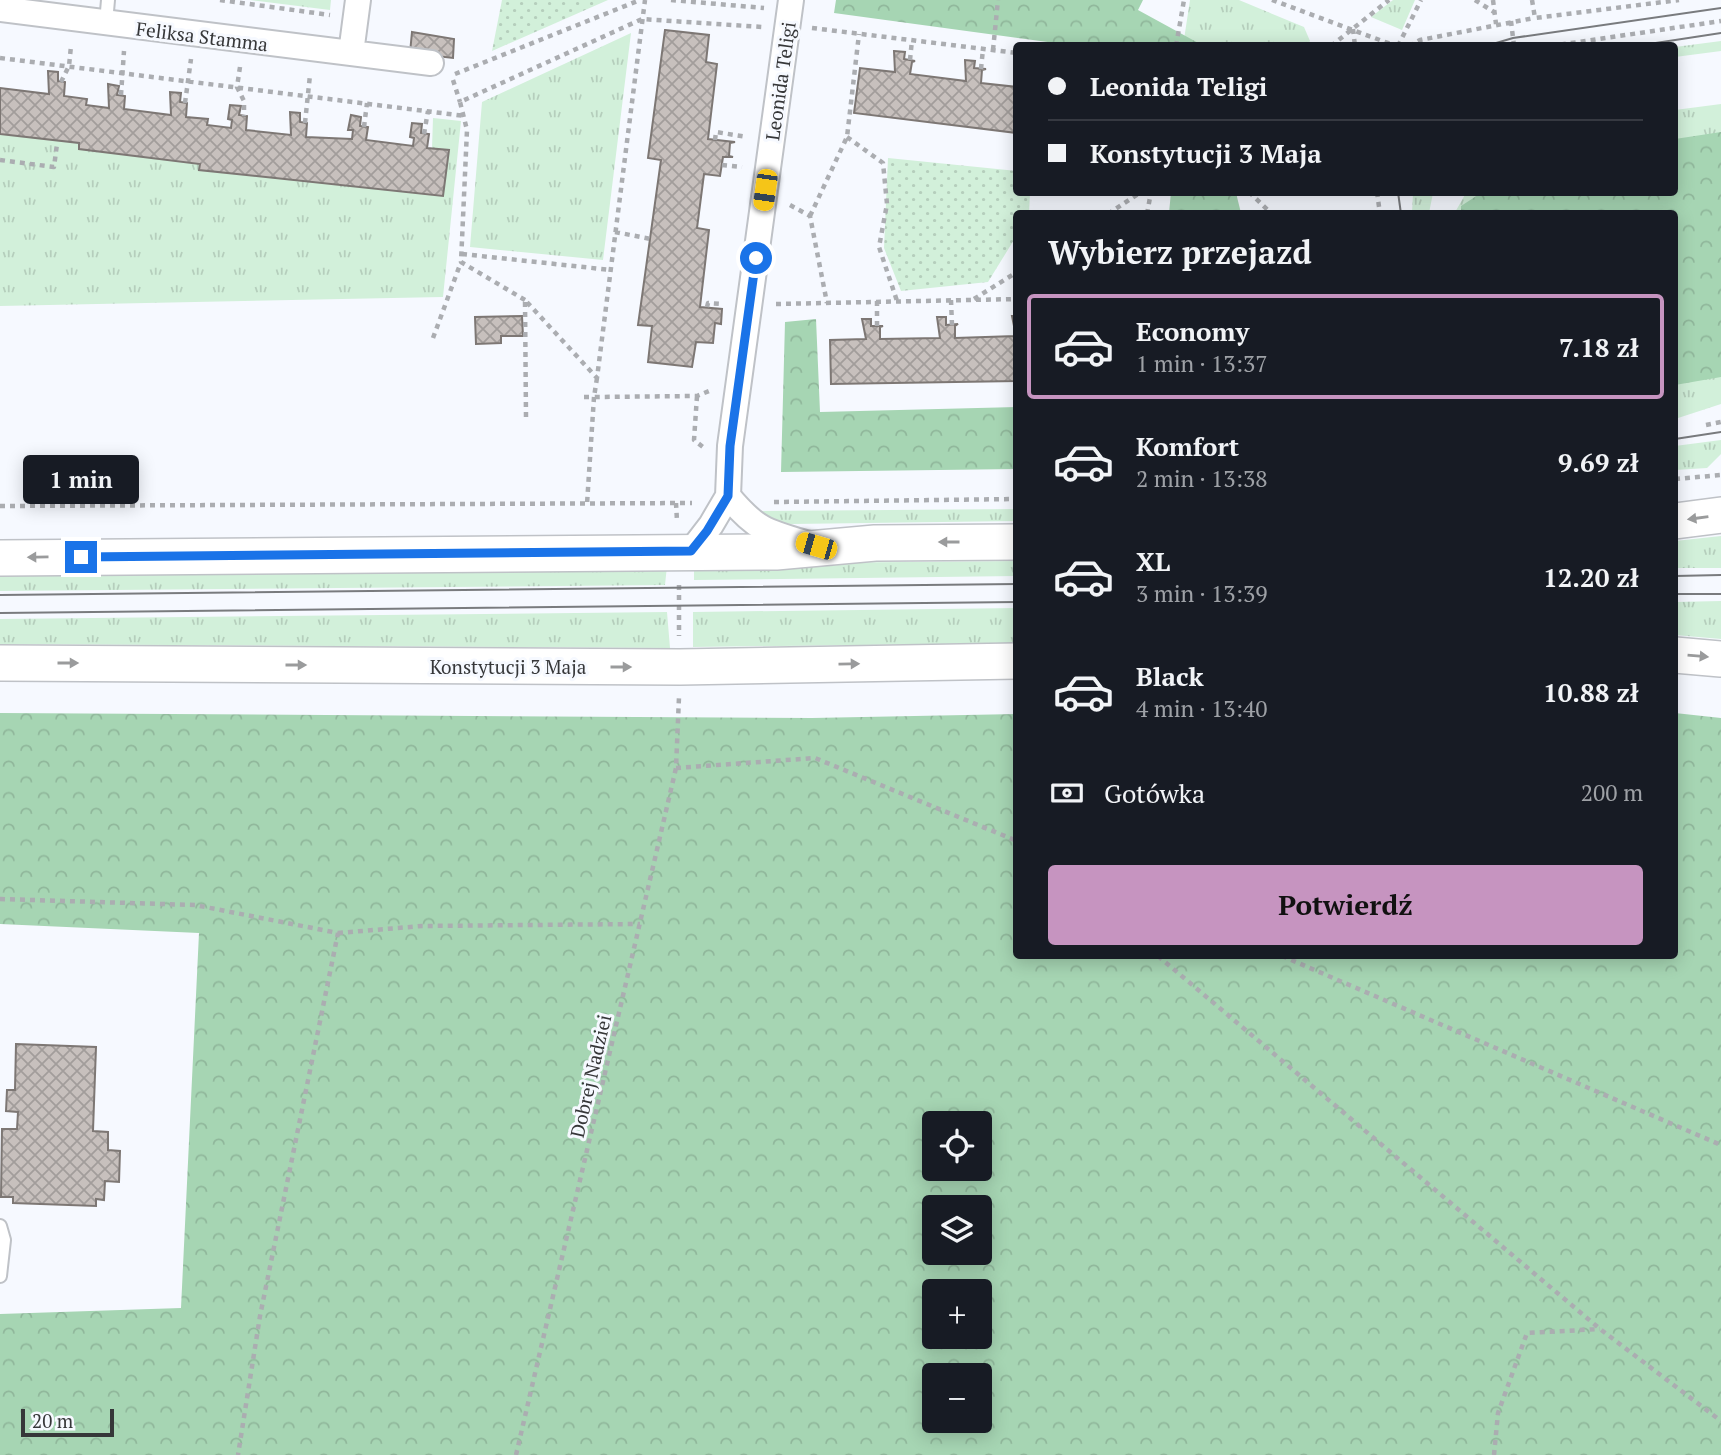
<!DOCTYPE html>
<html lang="pl">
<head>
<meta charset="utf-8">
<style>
  body { margin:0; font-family:"PT Serif",serif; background:#20242c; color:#f1f3f6; height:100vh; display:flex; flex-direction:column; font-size:26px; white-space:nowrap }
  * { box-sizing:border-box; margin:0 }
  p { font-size:23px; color:#9ea1a6 }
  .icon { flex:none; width:38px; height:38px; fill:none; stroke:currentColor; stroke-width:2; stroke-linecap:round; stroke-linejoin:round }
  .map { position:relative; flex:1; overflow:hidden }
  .side { position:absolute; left:1013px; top:210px; width:665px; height:749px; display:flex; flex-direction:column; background:#171b24; border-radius:7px; box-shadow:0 4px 18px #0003 }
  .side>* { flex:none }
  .top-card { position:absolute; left:1013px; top:42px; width:665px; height:154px; border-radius:7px; box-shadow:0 4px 18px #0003; display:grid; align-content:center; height:154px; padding:0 35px; background:#171b24 }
  .buttons { position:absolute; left:922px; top:1111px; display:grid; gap:14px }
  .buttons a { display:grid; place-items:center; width:70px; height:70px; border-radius:7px; background:#171b24; box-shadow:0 4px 18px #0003; font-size:35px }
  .scale { position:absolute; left:21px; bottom:18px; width:93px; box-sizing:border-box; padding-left:7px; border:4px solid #363739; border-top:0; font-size:19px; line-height:24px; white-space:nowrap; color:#363739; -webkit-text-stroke:5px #f6f9ff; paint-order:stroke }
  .end { position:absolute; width:32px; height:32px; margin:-16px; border:9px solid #1a73e8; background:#fff; box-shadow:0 0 0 4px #fff }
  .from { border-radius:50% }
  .bubble { position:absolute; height:49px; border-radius:7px; background:#171b24; box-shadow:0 4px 18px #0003; font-size:23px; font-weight:600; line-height:49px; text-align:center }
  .car { position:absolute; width:21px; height:42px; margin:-21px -10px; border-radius:9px; box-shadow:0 0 5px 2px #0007; background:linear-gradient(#f5c518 24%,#345 0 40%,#f5c518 0 76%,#345 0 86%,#f5c518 0) }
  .top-card b { display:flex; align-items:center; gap:24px; height:66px; font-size:26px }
  .top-card b+b { border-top:2px solid #363941 }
  .top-card i { width:18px; height:18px; background:#f1f3f6 }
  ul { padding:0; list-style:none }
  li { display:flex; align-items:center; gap:21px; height:105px; margin:0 14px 10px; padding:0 21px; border:4px solid transparent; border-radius:7px }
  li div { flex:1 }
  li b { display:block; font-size:26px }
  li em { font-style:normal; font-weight:600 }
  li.current { border-color:#c694c0 }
  li>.icon { width:63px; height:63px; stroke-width:1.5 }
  h2 { padding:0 35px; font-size:32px; line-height:84px }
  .pay { display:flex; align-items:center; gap:18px; height:77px; padding:0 35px; font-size:26px }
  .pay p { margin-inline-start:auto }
  .cta { display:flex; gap:14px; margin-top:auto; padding:14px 35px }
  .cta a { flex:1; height:80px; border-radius:7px; background:#c694c0; color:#111; font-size:28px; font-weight:600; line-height:80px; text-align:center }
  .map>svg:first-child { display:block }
</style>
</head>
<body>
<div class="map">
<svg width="1721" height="1455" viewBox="0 0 1721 1455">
  <defs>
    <pattern id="grass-tufts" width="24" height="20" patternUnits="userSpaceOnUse" patternTransform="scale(1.75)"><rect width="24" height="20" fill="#d2f0da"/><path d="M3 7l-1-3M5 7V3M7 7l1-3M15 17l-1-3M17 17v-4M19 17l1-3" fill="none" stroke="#b5cebc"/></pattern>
    <pattern id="forest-crowns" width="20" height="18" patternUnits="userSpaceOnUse" patternTransform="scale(1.75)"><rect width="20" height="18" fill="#a6d5b3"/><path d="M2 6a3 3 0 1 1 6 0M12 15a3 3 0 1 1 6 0" fill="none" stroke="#90b79b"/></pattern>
    <pattern id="park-dots" width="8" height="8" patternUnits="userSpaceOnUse" patternTransform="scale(1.75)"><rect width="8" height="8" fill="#d2f0da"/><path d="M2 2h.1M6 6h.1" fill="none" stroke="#b5cebc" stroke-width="1.8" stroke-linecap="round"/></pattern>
    <pattern id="building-cross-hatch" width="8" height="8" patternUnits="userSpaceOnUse" patternTransform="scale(1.75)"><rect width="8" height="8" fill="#c7c0bd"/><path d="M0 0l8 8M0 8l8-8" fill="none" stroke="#a29d9b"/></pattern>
  </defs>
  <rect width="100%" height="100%" fill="#f6f9ff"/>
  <path fill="url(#grass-tufts)" d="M250,0H331L330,10Z
    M1190,0H1239L1304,27L1310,41L1306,46H1183Z
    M1393,0H1415L1402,30L1371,17Z
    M631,33L603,260L470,247L482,102Z
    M1721,41V51L1675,57V47Z
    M1721,104V404L1675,419V214H1454L1466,193L1675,192V110Z
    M433,118L461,121L443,297L0,306V134L79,143V149L200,164L199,170L443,196L449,151L432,148Z
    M1413,193H1433L1429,213H1412Z
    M1721,440V454L1707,468L1675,470V446Z
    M1017,509V521L792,524L776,523L757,511Z
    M1721,536V568H1675V541Z
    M1017,561V576L694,580V564Z
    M667,566L665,585L0,591V569Z
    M1721,601V639L1675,635V602Z
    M1017,608V643L693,647V612Z
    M667,612L670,648L0,644V619Z"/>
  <path fill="url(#forest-crowns)" fill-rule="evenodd" d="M836,0H1143L1138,10L1202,45H1070L834,13Z
    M1721,132V377L1675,385V214L1461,213V206L1481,193L1675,192V139Z
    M1171,192L1236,193L1241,213H1169Z
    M816,319L820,412L1017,407V469L781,472L785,322Z
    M0,713L812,718L1017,714V956H1675V713L1721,718V1455H0V1314L181,1308L199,933L0,924ZM934,1124H980V1169H934ZM934,1208H980V1253H934ZM934,1292H980V1337H934ZM934,1376H980V1421H934Z"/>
  <path fill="url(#park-dots)" d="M502,0H608L492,51Z
    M888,158L1017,171V192L1030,193L1029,213L1017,214V235L988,282L901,291L884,248Z"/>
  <path fill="url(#building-cross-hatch)" stroke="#7d7774" stroke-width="2" d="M665,30L709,35L706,62L717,64L708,139L735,142L730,143L729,156L733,157H723L720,176L704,174L697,228L709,230L700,307L722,309L721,324L715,323L713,343L696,342L692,367L648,362L652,326L638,325L661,160L648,158Z
    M412,32L454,39L453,58L410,53Z
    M894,51L905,52L904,59L915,61L912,62L910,74L966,81L965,60L975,61L974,68L986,69L982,70L981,83L1017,87V133L854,113L860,68L895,72Z
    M48,71L58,72V81L65,82L64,96L87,99L86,105L109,108L108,84L119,86L117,95L125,96L124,109L171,115L170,92L181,93L180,102L187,103L186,117L208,119L207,125L231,128L232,120L228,119L230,105L241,106L239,115L247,116L246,130L291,135L290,112L300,113V122L307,123L306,137L352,139L353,130H348L351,115L361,117L360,126L368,127L366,140L413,146L414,138L410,137L412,123L422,124L421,133L429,134L427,148L449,150L443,196L199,170L200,164L79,149V143L0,134V88L49,94Z
    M522,316L523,336H501V343L476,344L475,317Z
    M1012,316H1017V381L831,384L830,340L866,339L862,319H871V326H883L880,327V339L940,338L937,317H946V325L958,324L955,326V338L1016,336Z
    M16,1044L96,1047L93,1131L108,1132V1150L120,1151L119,1182L105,1181L104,1200L96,1199V1206L13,1203V1197H1L2,1129H17L18,1112L6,1111L7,1090H15Z"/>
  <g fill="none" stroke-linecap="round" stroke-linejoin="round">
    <g stroke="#bfc2c7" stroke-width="16">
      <path id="lane" d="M106,23L108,0
        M0,1226L4,1240L0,1276"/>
    </g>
    <g stroke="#bfc2c7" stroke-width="28">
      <path id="street" d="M0,9L431,63
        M351,53L358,0
        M728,496C756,530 767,532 809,544
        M691,551L711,525L728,496L730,446L791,0"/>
    </g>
    <g stroke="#bfc2c7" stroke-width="38">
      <path id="secondary" d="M1675,521L1721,515
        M0,558L776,552L875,543L1017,542
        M1675,655L1721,659
        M0,663L680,667L1017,661"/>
    </g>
    <path stroke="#abadb1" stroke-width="4.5" stroke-dasharray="5 5" stroke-linecap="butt" d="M220,0L330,15
      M671,0L764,8
      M1272,0L1396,46
      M1475,0L1494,12
      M1493,0L1496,24
      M1532,0L1535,18L1679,0
      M1511,21L1514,46
      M812,28L1017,53
      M1353,29L1355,46
      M1176,46L1184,0
      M1331,46L1389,0
      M1398,46L1421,0
      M1409,46L1420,40L1534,18
      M1551,46L1721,21
      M993,50L998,0
      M0,58L465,116
      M910,60L912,40
      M240,67L237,87L244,101V116
      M981,69L983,49
      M455,74L640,0
      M453,80L460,102
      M61,82L69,66L71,46
      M121,95L124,51
      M185,103L191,59
      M305,123L310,75
      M364,127L367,103
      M424,134L428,111
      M847,137L883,163L887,204L879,247L897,301
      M715,140L716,132L747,137
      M0,160L54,167L57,144
      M722,165L742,167
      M1249,192L1272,214
      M1377,192L1380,214
      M790,205L810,216L827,303
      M1108,214L1141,192
      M1147,214L1151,192
      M810,216L847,137L859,34
      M615,232L651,239
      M462,254L611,270
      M974,299L1017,272
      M525,300L461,262L467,130L460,102L642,19L762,27
      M951,300L952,325
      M877,301V326
      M776,304L1017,299
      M707,307L708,303L722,304
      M433,338L461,262
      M597,378L594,397L697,396L709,391
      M697,396L694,440L703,447
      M584,397H594L587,504
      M526,417L525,300L597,378L645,0
      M1706,425L1721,422
      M1675,479L1721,475
      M774,502L1017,499
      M676,503L677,521
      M0,506L692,503
      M679,585V636
      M676,768L815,758L1017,841
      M0,899L195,905L338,933L260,1316L238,1455
      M338,933L422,926L640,924
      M1158,956L1600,1329L1721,1421
      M1282,956L1721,1145
      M516,1455L676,768L679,697
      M1494,1455L1498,1413L1527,1333L1600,1329"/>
    <use href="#lane" stroke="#fff" stroke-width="12"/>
    <use href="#street" stroke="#fff" stroke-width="24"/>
    <use href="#secondary" stroke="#fff" stroke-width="35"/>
    <path stroke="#797b7e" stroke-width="2" d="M1486,46L1513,38L1721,8
      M1636,46L1721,33
      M1398,192L1401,214
      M1675,439L1721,432
      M1675,576L1721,575
      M1675,594H1721
      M0,595L1017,584
      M0,613L1017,602"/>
  </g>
  <defs><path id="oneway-solid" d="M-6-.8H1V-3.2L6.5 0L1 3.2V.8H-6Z" transform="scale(1.75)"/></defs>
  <g fill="#9a9b9c">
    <use href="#oneway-solid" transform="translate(1698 518) rotate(172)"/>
    <use href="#oneway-solid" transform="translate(949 542) rotate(180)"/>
    <use href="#oneway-solid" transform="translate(38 557) rotate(179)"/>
    <use href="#oneway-solid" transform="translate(1698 656) rotate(5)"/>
    <use href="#oneway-solid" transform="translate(68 663)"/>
    <use href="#oneway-solid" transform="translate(849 664) rotate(-1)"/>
    <use href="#oneway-solid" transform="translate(296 665)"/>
    <use href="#oneway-solid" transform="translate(621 667)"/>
  </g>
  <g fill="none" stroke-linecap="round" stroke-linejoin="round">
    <path stroke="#1a73e8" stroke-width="9" d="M81,557L691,551L707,531L728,496L730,446L756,258"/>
  </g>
  <g text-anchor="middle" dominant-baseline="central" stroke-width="6" stroke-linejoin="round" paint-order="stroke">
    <g font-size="19" fill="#363739" stroke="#f6f9ff">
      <text transform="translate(202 36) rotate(7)">Feliksa Stamma</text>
      <text transform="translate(780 81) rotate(-82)">Leonida Teligi</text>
      <text x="508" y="666">Konstytucji 3 Maja</text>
      <text transform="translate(590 1076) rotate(-77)">Dobrej Nadziei</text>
    </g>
  </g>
</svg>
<div class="buttons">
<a><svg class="icon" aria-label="locate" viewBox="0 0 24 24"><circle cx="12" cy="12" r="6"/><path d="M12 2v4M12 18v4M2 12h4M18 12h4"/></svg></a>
<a><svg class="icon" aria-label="layers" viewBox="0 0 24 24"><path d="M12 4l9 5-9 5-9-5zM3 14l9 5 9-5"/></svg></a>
<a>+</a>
<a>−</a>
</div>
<div class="scale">20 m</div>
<i class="end from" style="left:756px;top:258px"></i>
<i class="end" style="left:81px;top:557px"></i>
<div class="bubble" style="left:23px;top:455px;width:116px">1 min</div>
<i class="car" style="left:765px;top:190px;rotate:188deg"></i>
<i class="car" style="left:816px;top:546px;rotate:286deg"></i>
<div class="top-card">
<b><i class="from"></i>Leonida Teligi</b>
<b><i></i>Konstytucji 3 Maja</b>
</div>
<section class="side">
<h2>Wybierz przejazd</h2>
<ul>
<li class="current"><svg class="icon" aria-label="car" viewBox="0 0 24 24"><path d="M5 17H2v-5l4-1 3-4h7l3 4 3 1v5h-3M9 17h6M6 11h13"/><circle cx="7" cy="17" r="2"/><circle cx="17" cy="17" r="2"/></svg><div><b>Economy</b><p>1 min · 13:37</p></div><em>7.18 zł</em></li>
<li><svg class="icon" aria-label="car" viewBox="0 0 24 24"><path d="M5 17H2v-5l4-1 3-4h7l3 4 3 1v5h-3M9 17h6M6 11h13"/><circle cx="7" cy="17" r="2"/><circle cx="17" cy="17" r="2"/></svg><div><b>Komfort</b><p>2 min · 13:38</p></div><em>9.69 zł</em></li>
<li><svg class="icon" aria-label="car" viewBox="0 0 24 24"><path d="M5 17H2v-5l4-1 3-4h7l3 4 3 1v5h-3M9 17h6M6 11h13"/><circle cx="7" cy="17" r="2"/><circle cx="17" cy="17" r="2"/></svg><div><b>XL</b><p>3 min · 13:39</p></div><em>12.20 zł</em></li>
<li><svg class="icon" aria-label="car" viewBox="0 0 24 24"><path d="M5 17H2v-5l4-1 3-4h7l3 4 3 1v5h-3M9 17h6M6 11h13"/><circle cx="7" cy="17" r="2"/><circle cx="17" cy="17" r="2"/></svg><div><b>Black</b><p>4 min · 13:40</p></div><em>10.88 zł</em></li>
</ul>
<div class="pay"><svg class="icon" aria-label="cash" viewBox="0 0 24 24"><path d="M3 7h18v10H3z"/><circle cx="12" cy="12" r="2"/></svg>Gotówka<p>200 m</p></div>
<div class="cta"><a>Potwierdź</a></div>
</section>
</div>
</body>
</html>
